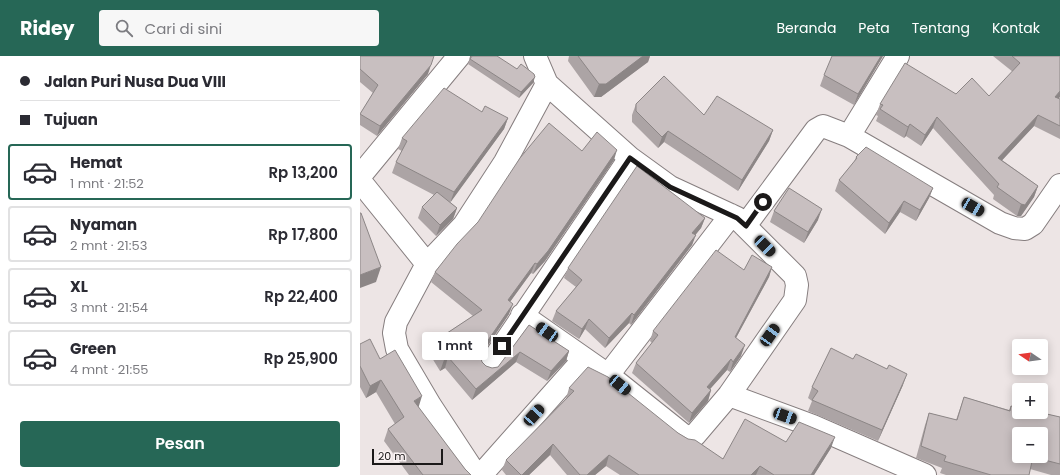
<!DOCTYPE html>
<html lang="id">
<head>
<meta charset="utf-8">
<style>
  body { margin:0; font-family:Poppins,sans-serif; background:#f7f7f7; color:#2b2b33; height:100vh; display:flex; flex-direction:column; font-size:15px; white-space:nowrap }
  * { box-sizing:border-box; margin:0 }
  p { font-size:13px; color:#7c7c81 }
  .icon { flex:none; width:22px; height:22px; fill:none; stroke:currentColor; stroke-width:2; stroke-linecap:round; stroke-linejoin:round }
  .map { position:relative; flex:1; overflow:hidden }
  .panel { display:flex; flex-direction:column; background:#fff; width:360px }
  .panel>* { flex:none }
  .hud { display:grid; align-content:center; height:88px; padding:0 20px; background:#fff }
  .needle { width:26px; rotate:283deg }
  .buttons { position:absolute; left:652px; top:283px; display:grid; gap:8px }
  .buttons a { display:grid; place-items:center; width:36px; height:36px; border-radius:4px; background:#fff; box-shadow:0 2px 10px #0003; font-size:20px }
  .scale { position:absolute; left:12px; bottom:10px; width:71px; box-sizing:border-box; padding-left:4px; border:2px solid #1b1919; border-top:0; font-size:11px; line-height:14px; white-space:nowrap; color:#1b1919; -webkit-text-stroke:3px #faf2f3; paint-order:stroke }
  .end { position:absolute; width:18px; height:18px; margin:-9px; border:5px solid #1b1919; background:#fff; box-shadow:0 0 0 2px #fff }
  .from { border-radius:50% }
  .bubble { position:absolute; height:28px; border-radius:4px; background:#fff; box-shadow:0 2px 10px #0003; font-size:13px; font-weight:600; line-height:28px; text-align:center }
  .car { position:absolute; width:12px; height:24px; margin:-12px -6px; border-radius:5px; box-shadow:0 0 3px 1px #0007; background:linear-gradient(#222 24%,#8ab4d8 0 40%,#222 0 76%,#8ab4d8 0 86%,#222 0) }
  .hud b { display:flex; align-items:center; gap:14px; height:38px; font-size:15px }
  .hud b+b { border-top:1px solid #e1e1e2 }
  .hud i { width:10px; height:10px; background:#2b2b33 }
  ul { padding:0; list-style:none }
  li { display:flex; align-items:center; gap:12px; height:56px; margin:0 8px 6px; padding:0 12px; border:2px solid #e1e1e2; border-radius:4px }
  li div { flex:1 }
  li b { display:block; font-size:15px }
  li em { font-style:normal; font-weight:600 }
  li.active { border-color:#266756 }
  li>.icon { width:36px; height:36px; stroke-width:1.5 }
  .primary-button { display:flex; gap:8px; margin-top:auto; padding:8px 20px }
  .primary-button a { flex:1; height:46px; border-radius:4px; background:#266756; color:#fff; font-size:16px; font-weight:600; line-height:46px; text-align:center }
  header { display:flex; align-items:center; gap:24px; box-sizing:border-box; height:56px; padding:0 20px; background:#266756; color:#fff }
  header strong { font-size:19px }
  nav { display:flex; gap:22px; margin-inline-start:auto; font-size:14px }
  .search { width:280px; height:36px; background:#f7f7f7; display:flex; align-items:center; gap:10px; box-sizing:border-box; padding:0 14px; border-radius:4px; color:#7c7c81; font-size:15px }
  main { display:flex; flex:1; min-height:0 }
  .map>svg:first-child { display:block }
</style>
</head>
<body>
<header>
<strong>Ridey</strong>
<div class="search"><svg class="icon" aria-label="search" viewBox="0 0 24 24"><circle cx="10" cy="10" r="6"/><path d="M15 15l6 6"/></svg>Cari di sini</div>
<nav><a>Beranda</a><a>Peta</a><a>Tentang</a><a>Kontak</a></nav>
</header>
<main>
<section class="panel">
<div class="hud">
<b><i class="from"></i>Jalan Puri Nusa Dua VIII</b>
<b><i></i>Tujuan</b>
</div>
<ul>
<li class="active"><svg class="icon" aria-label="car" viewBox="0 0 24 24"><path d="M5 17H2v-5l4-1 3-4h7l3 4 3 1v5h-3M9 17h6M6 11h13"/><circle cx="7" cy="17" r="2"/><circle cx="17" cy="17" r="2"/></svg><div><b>Hemat</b><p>1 mnt · 21:52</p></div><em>Rp 13,200</em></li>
<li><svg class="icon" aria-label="car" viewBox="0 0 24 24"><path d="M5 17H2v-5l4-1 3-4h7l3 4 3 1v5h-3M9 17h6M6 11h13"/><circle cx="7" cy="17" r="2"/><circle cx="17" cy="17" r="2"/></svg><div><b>Nyaman</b><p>2 mnt · 21:53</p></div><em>Rp 17,800</em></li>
<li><svg class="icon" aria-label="car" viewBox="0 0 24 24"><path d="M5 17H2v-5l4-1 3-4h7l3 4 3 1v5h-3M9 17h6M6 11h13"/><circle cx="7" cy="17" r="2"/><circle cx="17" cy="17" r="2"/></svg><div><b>XL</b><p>3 mnt · 21:54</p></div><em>Rp 22,400</em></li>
<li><svg class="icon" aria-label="car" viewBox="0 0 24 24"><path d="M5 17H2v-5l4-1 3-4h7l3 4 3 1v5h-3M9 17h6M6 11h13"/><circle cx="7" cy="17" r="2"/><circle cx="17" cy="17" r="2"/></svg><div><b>Green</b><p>4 mnt · 21:55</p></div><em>Rp 25,900</em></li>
</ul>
<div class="primary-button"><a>Pesan</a></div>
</section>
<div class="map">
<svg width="700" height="419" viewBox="0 0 700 419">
  <rect width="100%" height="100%" fill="#ede5e5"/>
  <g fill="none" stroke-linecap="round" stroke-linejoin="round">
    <g stroke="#867e7f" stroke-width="24">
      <path id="street" d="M489,80L538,0
        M0,120L99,0
        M0,125L67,208
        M385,170L456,74L463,70L489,80L640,167L654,172L665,173L673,168L700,129
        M162,259L248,319L322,378L330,382L335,379L369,339L435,244L437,229L435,220L377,162L310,131L270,102L187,28L175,0
        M129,310L270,102
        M248,319L371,159
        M369,339L453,370L565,419
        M116,419L70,349L37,293L34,277L36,266L67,208L104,169L145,106L187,28
        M121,419L224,303"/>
    </g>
    <use href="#street" stroke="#fff" stroke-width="22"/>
  </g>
  <path fill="#aca4a5" d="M0,0L68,18L17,80L0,69V58L13,37L0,26Z
    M209,0H290L288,6L241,41H234L208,5Z
    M523,0L494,49L460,30L464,19Z
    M633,0H700L699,43H700V83L674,70L642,104L678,130L674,141L661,160H657L633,143L634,139L573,72L561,90L546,80L544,82L516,65L518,60L516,59L520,48L596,38L629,40L653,16Z
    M110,3L173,27L159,42L108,8Z
    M276,48L344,59L413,74L409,85L378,135L304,86L298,92L272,66V59Z
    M122,56L148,62L144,73L90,146L97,152L93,163L76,180L58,162L62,151L74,139L32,117L36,106L42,95L38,93L42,82Z
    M222,95L254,104L185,205L173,218L171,217L150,246L149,258L120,300L122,306L126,310L132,312L138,311L169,269L209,295L206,305L187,325L156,306L112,344L85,312L80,315L69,297L72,287L113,260L71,226L75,216Z
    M496,101L573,132L569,142L556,165L540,156L525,178L475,135L479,124L494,106Z
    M414,155L458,164L444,187L410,166Z
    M345,162L341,172L335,179L332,189L271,269L269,267L245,292L225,273L219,283L192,265L196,255L216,231L204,222L208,212Z
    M412,211L409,221L376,282L381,300L370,316L367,314L350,333L351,334L348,345L329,367L272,317L276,307L292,287L290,285L293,275L384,214Z
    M0,288L20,303L58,351L105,413L111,419H49L24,385L28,373L35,368L16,336L6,342L0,331Z
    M543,329L518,385L448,355L452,345L448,342L452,331Z
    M209,332L318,377L363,403L426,386L471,392L454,419H260L246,410L235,419H207L190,399L169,419H146L142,414L146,404L206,343Z
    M604,341L649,354L651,350L700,361V419H691L670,413L669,419H586L580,417L582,412L556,402L565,369L569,357L596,364Z"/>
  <path fill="#8c8686" d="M283,0H290L288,6L241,41H234L239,28Z
    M521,0H523L494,49L498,38Z
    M71,9L68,18L17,80L20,70Z
    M175,21L173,27L159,42L161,36Z
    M700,35V41L691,52L695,41Z
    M678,59L674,70L634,113L638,102Z
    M577,61L573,72L561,90L565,79Z
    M148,62L144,73L90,147L94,136Z
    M550,68L546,80L544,82L548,71Z
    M413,74L409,85L378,135L382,124Z
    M308,75L304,86L298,92L302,81Z
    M257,94L254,104L185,205L173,218L177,208Z
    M678,130L674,141L661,160H657L661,148Z
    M573,132L569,142L556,165L560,154Z
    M544,145L540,156L525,178L529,167Z
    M97,152L93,163L76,180L80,169Z
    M462,153L458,164L444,187L448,176Z
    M345,162L341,172L329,187L332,177Z
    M336,179L332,189L271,269L274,259Z
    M175,207L171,217L144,254L148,244Z
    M21,211L16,226L0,232V219Z
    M412,211L409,221L371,291L375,281Z
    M153,248L149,258L119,303L122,293Z
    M272,257L269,267L245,292L249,282Z
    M229,263L225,273L219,283L222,273Z
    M385,289L381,300L370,316L373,306Z
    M209,295L206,305L187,325L191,315Z
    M160,296L156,306L112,344L116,333Z
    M88,301L85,312L80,315L84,304Z
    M371,303L367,314L343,341L347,331Z
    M547,318L543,329L518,385L522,374Z
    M21,324L16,336L6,342L10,330Z
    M351,334L348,345L329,367L332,357Z
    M62,340L58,353L54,345Z
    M475,381L471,392L454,419H451Z
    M193,388L190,399L169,419H162Z
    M249,399L246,410L235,419H227Z
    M400,410L396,419H391Z"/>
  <path fill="#c8bfc0" stroke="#8c8686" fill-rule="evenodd" d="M0,0H74L71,9L20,70L0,58L18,29L0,13Z
    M112,0H137L157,13L161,8L174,18L175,21L161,36L110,3Z
    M218,0H283L246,28H239Z
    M472,0H521L498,38L464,19Z
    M652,0H700V35L695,41L700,43V70L678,59L638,102L678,130L665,149L661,148L637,131L639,128L577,61L565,79L550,68L548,71L520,53L523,49L520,48L545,7L596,38L612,22L629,40L660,7Z
    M304,20L344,59L357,40L413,74L382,124L308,75L302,81L276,55V48Z
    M84,32L122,56L125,50L148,62L94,136L36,106L47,85L42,82Z
    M189,67L222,95L237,76L257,94L188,195L177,208L175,207L148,244L153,248L122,293L120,299L122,306L126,310L132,312L138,311L169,269L209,295L191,315L160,296L116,333L88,301L84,304L72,287L122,254L75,216L97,188L118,166L160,102Z
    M506,91L573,132L560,154L544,145L529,167L479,124L497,102L496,101Z
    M277,110L345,162L332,177L336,179L274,259L272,257L249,282L229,263L222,273L196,255L222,224L208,212Z
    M429,132L462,153L448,176L414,155Z
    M77,136L97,152L80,169L62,151Z
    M0,157H1L21,211L0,219Z
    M356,194L384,214L392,199L412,211L375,281L385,289L373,306L371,303L347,331L351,334L332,357L276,307L298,279L293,275Z
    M10,283L20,303L35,294L62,340L54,345L105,413L111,419H63L28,373L44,361L21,324L10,330L0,310V288Z
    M471,292L493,303L496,298L527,313L529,309L547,318L522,374L452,344L458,335L452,331Z
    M228,311L248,321L318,377L328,383L335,384L363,403L385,363L426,386L439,366L475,381L451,419H414L400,410L391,419H279L249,399L227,419H220L193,388L162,419H161L146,404L214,335L209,332Z
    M604,341L650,355L651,350L659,352V356H678L700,361V408L673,401L669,419H631L584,405L586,400L561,390L569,357L597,364ZM659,378H681V400H659Z"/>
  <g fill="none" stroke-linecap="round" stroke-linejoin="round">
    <path stroke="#1b1919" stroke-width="5" d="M142,290L270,102L310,131L377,162L386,170L403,146"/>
  </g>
</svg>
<div class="buttons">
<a><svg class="needle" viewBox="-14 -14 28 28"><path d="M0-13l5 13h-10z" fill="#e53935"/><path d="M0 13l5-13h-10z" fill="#7c7c81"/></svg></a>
<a>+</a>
<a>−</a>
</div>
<div class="scale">20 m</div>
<i class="end from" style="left:403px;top:146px"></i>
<i class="end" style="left:142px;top:290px"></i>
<div class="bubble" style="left:62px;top:276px;width:66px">1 mnt</div>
<i class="car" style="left:613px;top:151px;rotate:120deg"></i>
<i class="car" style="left:405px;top:190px;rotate:135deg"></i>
<i class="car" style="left:187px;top:276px;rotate:305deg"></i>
<i class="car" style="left:410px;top:279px;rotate:35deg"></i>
<i class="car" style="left:260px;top:329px;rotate:129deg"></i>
<i class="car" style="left:174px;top:359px;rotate:42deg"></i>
<i class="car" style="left:425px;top:360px;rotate:110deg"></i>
</div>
</main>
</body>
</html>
